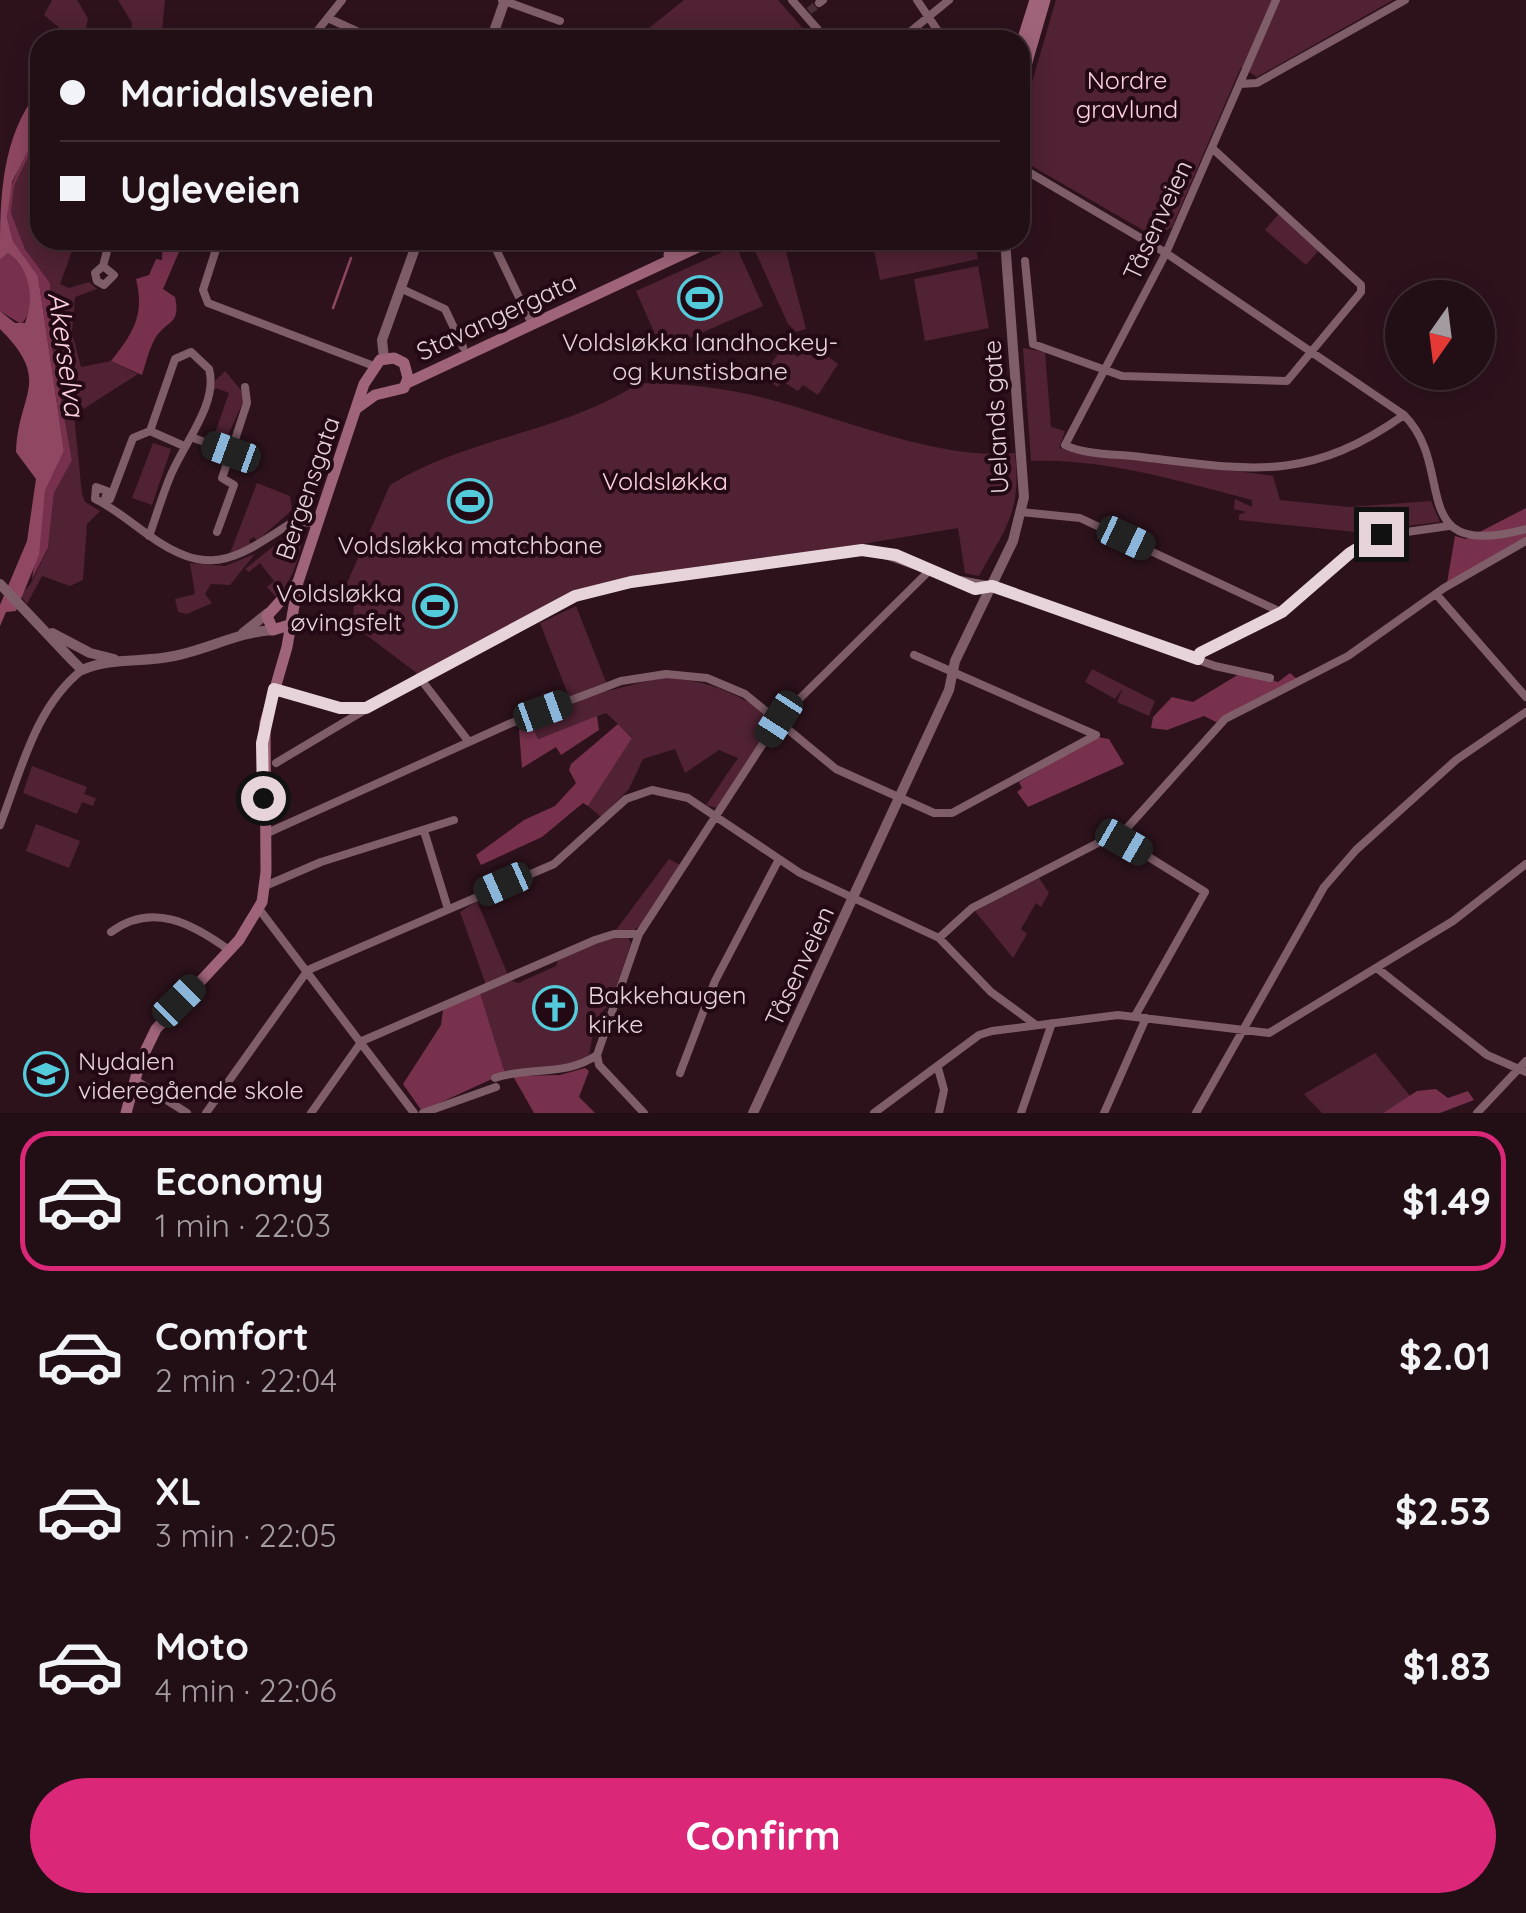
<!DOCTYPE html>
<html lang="en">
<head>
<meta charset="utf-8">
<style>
  body { margin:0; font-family:Quicksand,sans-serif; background:#2e1c22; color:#f1f3f6; height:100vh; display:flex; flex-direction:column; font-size:38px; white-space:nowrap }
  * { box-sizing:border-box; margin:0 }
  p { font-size:32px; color:#a29ca0 }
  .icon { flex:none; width:55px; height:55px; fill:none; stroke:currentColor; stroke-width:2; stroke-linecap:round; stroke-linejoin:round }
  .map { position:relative; height:1113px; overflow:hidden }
  .sheet { display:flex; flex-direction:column; background:#220e15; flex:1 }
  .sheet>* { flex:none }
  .banner { position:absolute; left:30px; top:30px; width:1000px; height:220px; border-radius:30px; box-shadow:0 5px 25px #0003,0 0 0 2px #3f2e34; display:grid; align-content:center; height:220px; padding:0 30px; background:#220e15 }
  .needle { width:65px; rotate:194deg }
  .fabs { position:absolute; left:1385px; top:280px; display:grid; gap:20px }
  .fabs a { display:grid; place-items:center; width:110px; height:110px; border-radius:50%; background:#220e15; box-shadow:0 5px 25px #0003,0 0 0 2px #3f2e34; font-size:50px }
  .end { position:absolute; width:45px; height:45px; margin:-22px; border:12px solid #e7d4da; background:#111; box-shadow:0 0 0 5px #111 }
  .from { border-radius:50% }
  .car { position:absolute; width:30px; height:60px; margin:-30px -15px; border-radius:12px; box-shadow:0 0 8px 2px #0007; background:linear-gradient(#222 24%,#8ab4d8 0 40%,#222 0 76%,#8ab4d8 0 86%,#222 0) }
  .banner b { display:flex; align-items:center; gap:35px; height:95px; font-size:38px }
  .banner b+b { border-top:2px solid #3f2e34 }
  .banner i { width:25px; height:25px; background:#f1f3f6 }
  ul { padding:18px 0 0; list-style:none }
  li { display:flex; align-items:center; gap:30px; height:140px; margin:0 20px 15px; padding:0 10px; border:5px solid transparent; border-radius:30px }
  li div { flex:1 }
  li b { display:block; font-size:38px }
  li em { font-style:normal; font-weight:800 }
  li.active { border-color:#db2777 }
  li>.icon { width:90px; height:90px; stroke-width:1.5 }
  .action { display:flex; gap:20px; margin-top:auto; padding:20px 30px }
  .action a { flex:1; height:115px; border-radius:60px; background:#db2777; color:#fff; font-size:40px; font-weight:800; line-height:115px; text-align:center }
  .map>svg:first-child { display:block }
</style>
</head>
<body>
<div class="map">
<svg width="1526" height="1113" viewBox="0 0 1526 1113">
  <rect width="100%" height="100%" fill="#2d121c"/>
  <path fill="#502234" d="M52,0H77L88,18L86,29L73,40H55L62,30L44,15Z
    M118,0H165L161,40H130L132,23Z
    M684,0H778L813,40H634Z
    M1056,0H1393L1257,77L1241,67L1172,227L1155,237L1023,161V113Z
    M40,133V240H76L60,284L69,288L89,282L97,289L75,297L72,333L81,367L111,361L138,374L74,415L82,494L85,502L100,511L87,524L83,580L70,586L42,576L27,604L20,595L30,585L48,549L54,493L72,459L52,348L50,283L25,249L11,213L14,186Z
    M1280,212L1320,249L1306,265L1265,230Z
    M783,240L806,329L796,332L788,324L751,242Z
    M872,240H974L978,259L880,280Z
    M736,246L763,306L662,350L636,291Z
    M978,266L989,328L925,341L914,279Z
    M783,347L798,357L803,350L818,360L823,353L838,364L818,395L803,385L798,391L782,381L778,387L762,377Z
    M1023,348L1045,352L1051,427L1065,431L1059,448L1273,476L1280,500L1349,507L1431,501L1440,522L1355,532L1239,520V515L1246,512L1234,509L1235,499L1252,507V500C1183,482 1105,458 1031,461Z
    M225,371L246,396L227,437L215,433L229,393L216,388L211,394L216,380Z
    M639,383C681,383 728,388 768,399C841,418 940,461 1015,453C1022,514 1004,530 979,576L965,573L958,528L641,581L575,597L418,674L353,625L354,600L347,583L390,485C467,437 563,433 639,383Z
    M153,443L171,449L152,505L132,498Z
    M257,483L290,496L292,510L257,541L254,537L249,540L251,545L229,556Z
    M295,529L303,530C300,554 295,579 276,597L267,587L274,581L260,563L249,572L245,569Z
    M255,554L230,585L211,584L205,594L212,603L187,614L178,612L175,599L195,594L190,563L225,566Z
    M576,606L606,682L569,697L540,623Z
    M1092,669L1155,701L1149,716L1117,702L1123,688L1115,699L1085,682Z
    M664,677C707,681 735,691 771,717L773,723L717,808L706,805L738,758L719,750L685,773L675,749L643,759L629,789L601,817L588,806L632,737L606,713L537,739L531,722L599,693Z
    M32,766L87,787L84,794L96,798L93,806L82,802L77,814L23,793Z
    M36,824L80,841L69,868L26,851Z
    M669,859L682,866L642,924L634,930H616Z
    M1039,878L1049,893L1041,907L1036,903L1021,929L1027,934L1013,958L975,911Z
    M477,901L508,975L486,985L460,912Z
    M613,937H628L631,944L610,1005C595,1013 592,1041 589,1056L575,1064L505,1073L480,993L511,980L518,983L556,966L558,959Z
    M1375,1053L1411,1097L1383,1113H1322L1304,1094Z"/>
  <path fill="#77314d" d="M37,126L40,133L14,186L11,213L25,249L50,283L52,348L72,460L54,493L48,548L32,579L45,491L64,451L38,276L13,241L7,217L9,191Z
    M163,240H180L182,245L163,289L175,297C181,325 167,320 156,337C149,348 146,363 142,375L111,361C133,333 145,315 136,279L149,275L156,259L162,260Z
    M8,253C28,267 41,306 21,324L0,311V260Z
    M1526,508V537L1447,583L1455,536L1466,539Z
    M1244,671L1278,682L1290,673L1297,679L1216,722L1204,716L1167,730L1151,728L1153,717L1172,697L1193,702Z
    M597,716L599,730L561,755L556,747L522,768L519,730L532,726L538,739Z
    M618,724L632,738L588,806L583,803L542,837L481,865L476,855L524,820L555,806L576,783L569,770L571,764Z
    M1097,737L1109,739L1124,764L1028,807L1017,792L1022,788L1019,782Z
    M480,993L505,1073L422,1111L403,1084L441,1025L443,1010Z
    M585,1068L589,1071L579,1097L595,1113H534L513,1076L560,1075Z
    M1436,1089L1448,1098L1468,1091L1474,1100L1440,1113H1383L1417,1091Z"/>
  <path fill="#8f4762" d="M40,89V127L12,182L7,217L13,241L38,276L64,451L45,491L39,555L16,611L6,612L0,626V605L27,541L36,479L16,452C18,392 53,382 0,329V311L15,323H25C35,298 30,269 8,253L0,260C0,201 0,137 40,89Z"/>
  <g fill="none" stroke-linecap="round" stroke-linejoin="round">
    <path stroke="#8f4762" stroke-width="2.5" d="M333,308L351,258"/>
    <path stroke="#492f38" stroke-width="8" stroke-dasharray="8 4" stroke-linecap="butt" d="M809,11L819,3"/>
    <path stroke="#805e69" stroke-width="8" d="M502,0L560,21
      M792,0L827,40
      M917,0L944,40
      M1276,0L1166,253L1065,445C1085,455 1118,454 1141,457C1251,470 1308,483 1404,415
      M819,3L823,0
      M330,19L376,40
      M310,40L342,0
      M900,40L949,0
      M1240,84L1257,83L1405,0
      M1020,167L1166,253L1404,415C1458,469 1403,562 1526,529
      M219,240L203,290L208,303L374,366
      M479,240L494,245L529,318
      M1025,261L1033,344L1122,376L1287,381L1361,292V285L1212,148
      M103,266L114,275L104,285L97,281L95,273L103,266L110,240
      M400,288L445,309L463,347
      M191,437L231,452L222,478L234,485L217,532
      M231,452L247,403L245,387
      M110,499L133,438L150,431
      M104,503L107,491L96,487L95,499C114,508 130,522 147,534C210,580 236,559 294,521L318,524
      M1021,512L1080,518L1281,612
      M149,536C156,517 162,496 170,477C182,446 219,403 209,369L191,352L175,359L150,431L184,446
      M960,580L992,586L1215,666L1270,678
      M1436,594L1526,697
      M914,655L1096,735
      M1198,659L1200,653L1281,612L1371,537L1449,526
      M419,677L469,742
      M274,689L340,708L361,709
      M276,763L425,674L575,596L631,583L862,549C893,553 972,593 990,586
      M0,825C21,771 35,707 82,670
      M424,831L448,909
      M265,834L509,724L621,681L666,674L707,678L745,694L836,769L934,813H952L1096,735
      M1115,836L1205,892L1135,1016
      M265,886L321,862L454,820
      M259,909L414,1113
      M111,932C152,901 193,924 229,950
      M939,938L972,908L1127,828L1225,719L1348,656L1444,588L1526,541
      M1378,969L1487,1055L1526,1072
      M597,1055L599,1065L644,1113
      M938,1068L944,1090L939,1113
      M680,1073L715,981L778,861
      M495,1078C530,1066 565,1077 597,1055L639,934L779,719L930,570
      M135,1080L187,1113
      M206,1113L308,970L554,864L626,799L652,790L688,798L800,873L939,938L991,992L1036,1025
      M311,1113L362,1041L595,940L614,934H639
      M423,1113L496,1087
      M874,1113L979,1035L992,1031L1118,1015L1269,1033L1453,921L1526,864
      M1021,1113L1052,1023
      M1104,1113L1146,1018
      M1196,1113L1324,887L1356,850L1456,760L1526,712
      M1477,1113L1526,1061"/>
    <path stroke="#805e69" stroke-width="10" d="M491,40L505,0
      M384,358L382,340L418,240
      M0,584L71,659
      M52,633L90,653L114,659
      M243,633L268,613
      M71,659L82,670C111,657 143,663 174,656C209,649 238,632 273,630
      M753,1113L949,690L955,661L1013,541L1024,497L1005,240"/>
    <path stroke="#a0647a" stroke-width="11" d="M1020,48L1035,0
      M1020,86L1045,0
      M669,255L689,240
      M407,383L713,240
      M289,625L273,630L267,616L295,585
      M126,1113L140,1062L156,1029L239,940L262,902L266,872L265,723L287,647L298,582L364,384L380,360L394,358L404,363L408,378L404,388L375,395L357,408"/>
  </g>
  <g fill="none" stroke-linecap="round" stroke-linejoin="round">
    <path stroke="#e7d4da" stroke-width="12" d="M263,798L262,743L274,689L340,708H366L575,596L631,582L862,550L896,555L975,589L992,586L1198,659L1200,653L1282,612L1350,553L1381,534"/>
  </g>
  <defs>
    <g id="stadium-ring" transform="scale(2.25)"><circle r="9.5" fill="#230913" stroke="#53cbdb" stroke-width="1.5"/><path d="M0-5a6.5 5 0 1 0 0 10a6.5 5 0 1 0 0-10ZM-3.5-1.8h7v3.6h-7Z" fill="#53cbdb"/></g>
    <g id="church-ring" transform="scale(2.25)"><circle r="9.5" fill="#230913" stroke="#53cbdb" stroke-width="1.5"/><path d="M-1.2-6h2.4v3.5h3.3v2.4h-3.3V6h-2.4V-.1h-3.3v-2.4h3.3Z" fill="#53cbdb"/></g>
    <g id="school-ring" transform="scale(2.25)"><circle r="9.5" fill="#230913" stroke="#53cbdb" stroke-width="1.5"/><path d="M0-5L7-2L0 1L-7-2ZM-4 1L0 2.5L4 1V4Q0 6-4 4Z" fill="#53cbdb"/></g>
  </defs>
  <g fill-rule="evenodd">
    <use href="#stadium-ring" x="700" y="298"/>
    <use href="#stadium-ring" x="470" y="501"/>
    <use href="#stadium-ring" x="435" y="606"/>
    <use href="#church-ring" x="555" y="1008"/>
    <use href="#school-ring" x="46" y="1074"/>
  </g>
  <g text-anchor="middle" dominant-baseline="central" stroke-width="8" stroke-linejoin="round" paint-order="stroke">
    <g font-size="25" fill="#fed1df" stroke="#230913">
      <text x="1127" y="79">Nordre<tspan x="1127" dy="29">gravlund</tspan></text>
      <text x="665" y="480">Voldsløkka</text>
    </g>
    <g font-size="25" fill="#e7d4da" stroke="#230913">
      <text transform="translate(1157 220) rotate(-65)">Tåsenveien</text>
      <text transform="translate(496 316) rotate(-25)">Stavangergata</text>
      <text transform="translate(995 417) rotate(-93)">Uelands gate</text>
      <text transform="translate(307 488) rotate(-71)">Bergensgata</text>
      <text transform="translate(799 966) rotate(-65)">Tåsenveien</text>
    </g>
    <g font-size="25" fill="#e7d4da" stroke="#230913">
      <text x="700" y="341">Voldsløkka landhockey-<tspan x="700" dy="29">og kunstisbane</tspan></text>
      <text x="470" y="544">Voldsløkka matchbane</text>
      <text x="402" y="592" text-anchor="end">Voldsløkka<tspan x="402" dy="29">øvingsfelt</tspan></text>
      <text x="588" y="994" text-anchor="start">Bakkehaugen<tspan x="588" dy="29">kirke</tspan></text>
      <text x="78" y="1060" text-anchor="start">Nydalen<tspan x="78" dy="29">videregående skole</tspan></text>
    </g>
    <g font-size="28" font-style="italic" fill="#fdd1df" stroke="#230913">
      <text transform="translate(67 354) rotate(82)">Akerselva</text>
    </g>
  </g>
</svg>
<div class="fabs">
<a><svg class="needle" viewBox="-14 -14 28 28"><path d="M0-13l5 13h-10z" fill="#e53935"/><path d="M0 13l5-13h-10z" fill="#a29ca0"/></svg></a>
</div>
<i class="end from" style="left:263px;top:798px"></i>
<i class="end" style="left:1381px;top:534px"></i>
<i class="car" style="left:231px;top:452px;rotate:290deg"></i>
<i class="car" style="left:1126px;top:538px;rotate:115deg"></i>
<i class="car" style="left:543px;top:711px;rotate:70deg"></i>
<i class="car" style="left:779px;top:719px;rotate:213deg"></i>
<i class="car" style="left:1124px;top:842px;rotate:120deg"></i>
<i class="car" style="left:503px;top:884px;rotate:246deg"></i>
<i class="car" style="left:179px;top:1001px;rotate:45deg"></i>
<div class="banner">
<b><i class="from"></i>Maridalsveien</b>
<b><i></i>Ugleveien</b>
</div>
</div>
<section class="sheet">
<ul>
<li class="active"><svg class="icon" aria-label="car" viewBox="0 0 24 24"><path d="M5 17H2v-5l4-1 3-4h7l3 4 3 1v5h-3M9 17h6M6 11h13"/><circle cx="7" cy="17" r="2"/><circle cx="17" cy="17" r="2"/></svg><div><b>Economy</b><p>1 min · 22:03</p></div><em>$1.49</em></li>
<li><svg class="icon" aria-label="car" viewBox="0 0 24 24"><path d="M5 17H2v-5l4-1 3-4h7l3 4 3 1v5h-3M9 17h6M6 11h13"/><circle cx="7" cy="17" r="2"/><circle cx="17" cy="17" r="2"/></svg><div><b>Comfort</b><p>2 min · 22:04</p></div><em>$2.01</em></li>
<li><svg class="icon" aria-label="car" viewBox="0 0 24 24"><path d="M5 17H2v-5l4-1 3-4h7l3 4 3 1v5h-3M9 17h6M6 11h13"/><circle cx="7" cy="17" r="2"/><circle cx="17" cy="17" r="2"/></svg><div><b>XL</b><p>3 min · 22:05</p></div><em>$2.53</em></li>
<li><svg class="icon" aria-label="car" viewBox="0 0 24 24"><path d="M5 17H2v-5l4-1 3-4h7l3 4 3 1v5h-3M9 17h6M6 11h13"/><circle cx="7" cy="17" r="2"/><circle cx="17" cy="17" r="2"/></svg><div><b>Moto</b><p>4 min · 22:06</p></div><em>$1.83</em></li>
</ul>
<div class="action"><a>Confirm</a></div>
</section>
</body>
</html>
